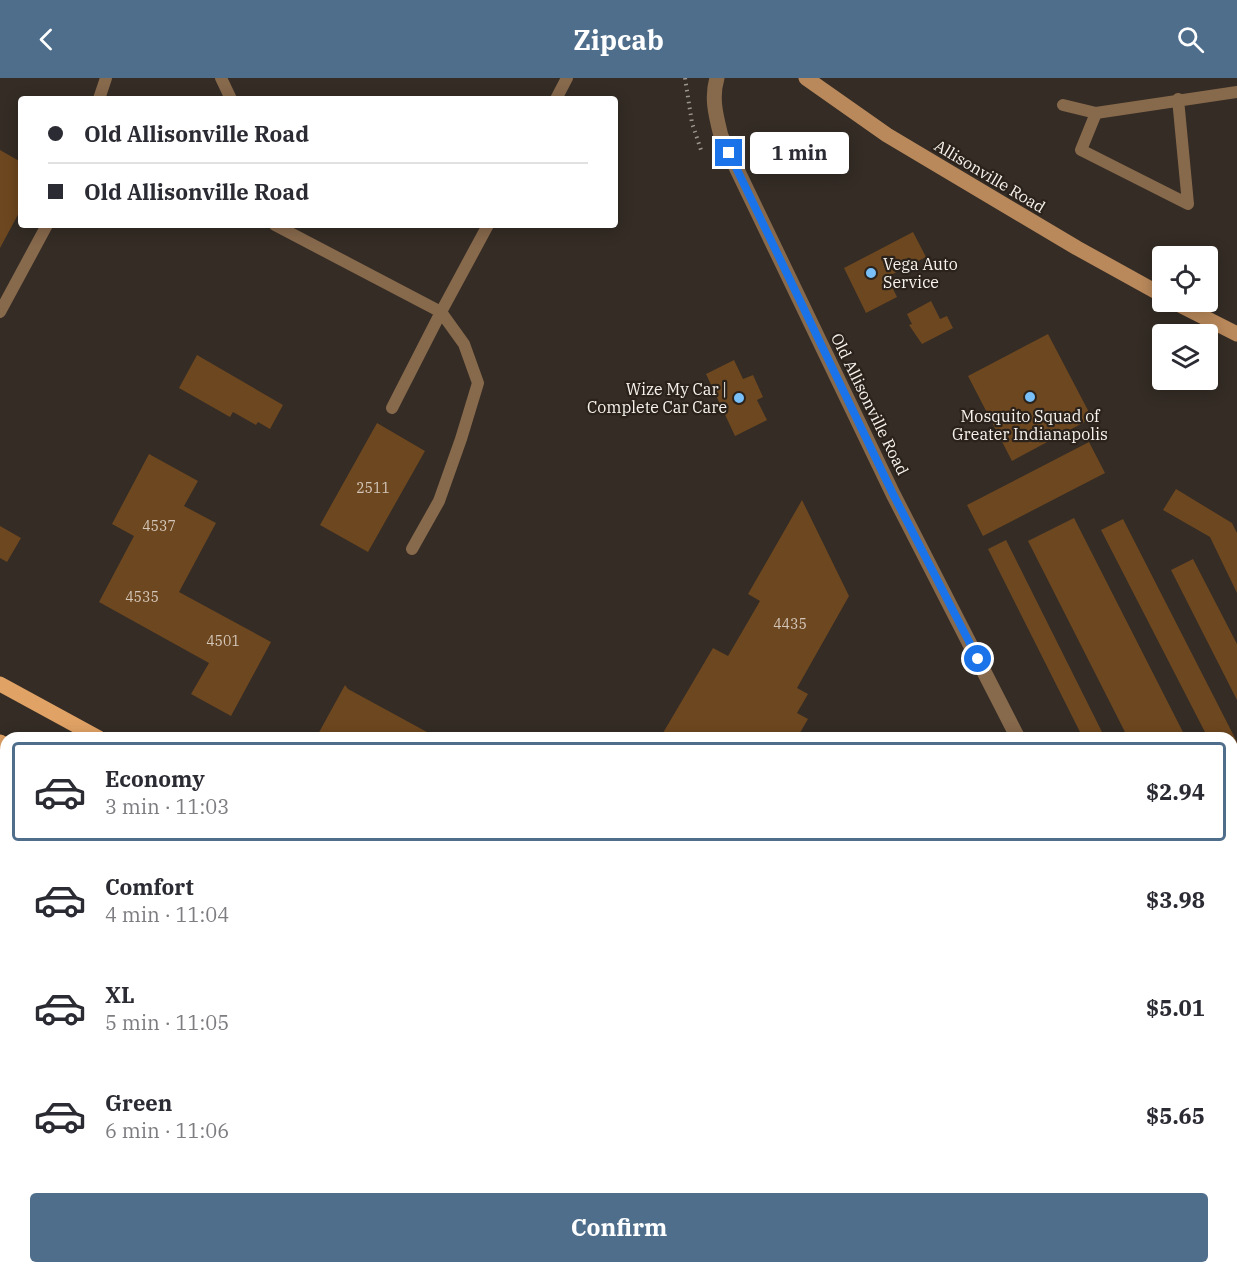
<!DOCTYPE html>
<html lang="en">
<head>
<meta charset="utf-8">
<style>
  body { margin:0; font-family:"IBM Plex Serif",serif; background:#f7f7f7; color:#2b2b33; height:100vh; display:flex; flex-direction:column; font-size:22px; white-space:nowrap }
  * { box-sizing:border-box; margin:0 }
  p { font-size:20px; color:#7c7c81 }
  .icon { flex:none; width:33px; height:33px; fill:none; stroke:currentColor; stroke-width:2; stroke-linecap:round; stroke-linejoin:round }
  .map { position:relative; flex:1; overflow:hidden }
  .drawer { position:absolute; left:0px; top:654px; width:1238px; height:542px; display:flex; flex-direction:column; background:#fff; border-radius:18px 18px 0 0; box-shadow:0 3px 15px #0003 }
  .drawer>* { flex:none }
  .hud { position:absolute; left:18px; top:18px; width:600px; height:132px; border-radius:6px; box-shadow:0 3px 15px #0003; display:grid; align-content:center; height:132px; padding:0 30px; background:#fff }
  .tools { position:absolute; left:1152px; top:168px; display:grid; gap:12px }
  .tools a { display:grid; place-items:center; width:66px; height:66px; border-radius:6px; background:#fff; box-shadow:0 3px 15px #0003; font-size:30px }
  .end { position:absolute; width:27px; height:27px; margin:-14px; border:8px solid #1a73e8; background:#fff; box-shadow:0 0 0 3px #fff }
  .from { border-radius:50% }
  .bubble { position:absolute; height:42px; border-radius:6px; background:#fff; box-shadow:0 3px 15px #0003; font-size:20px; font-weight:700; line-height:42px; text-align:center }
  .hud b { display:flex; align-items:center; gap:21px; height:57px; font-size:22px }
  .hud b+b { border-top:2px solid #e1e1e2 }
  .hud i { width:15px; height:15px; background:#2b2b33 }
  ul { padding:10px 0 0; list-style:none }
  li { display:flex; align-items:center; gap:18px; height:99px; margin:0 12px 9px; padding:0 18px; border:3px solid transparent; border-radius:6px }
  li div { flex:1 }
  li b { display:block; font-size:22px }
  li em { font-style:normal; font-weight:700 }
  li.on { border-color:#4e6e8c }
  li>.icon { width:54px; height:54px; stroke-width:1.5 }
  .button { display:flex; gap:12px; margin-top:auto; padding:12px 30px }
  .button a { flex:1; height:69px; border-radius:6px; background:#4e6e8c; color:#fff; font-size:24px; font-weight:700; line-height:69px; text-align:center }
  header { display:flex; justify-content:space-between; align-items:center; height:78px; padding:0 30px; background:#4e6e8c; color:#fff; font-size:27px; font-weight:700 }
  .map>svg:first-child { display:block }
</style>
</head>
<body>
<header><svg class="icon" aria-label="back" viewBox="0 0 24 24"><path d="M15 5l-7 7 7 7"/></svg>Zipcab<svg class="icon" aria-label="search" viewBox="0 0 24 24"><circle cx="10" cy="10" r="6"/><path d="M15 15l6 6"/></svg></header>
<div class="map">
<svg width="1237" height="1195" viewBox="0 0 1237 1195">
  <rect width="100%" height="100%" fill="#342c25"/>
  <path fill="#6d471f" d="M0,72L21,84V131L0,170Z
    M913,154L926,179L887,199L897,219L866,235L844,190Z
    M931,223L940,241L947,238L953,250L922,266L909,247L912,246L907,236Z
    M1048,256L1092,340L1012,383L968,298Z
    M197,277L283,327L270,351L258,344L256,347L233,334L230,339L179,310Z
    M734,282L743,301L753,297L763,319L757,322L767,342L735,358L706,296Z
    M377,345L425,373L368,474L320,447Z
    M1089,364L1105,395L983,458L967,427Z
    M149,376L198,403L184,428L216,445L179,514L271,564L231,638L191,616L209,585L99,524L134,458L112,446Z
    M1176,411L1232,445L1237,455V515L1210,459L1163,432Z
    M802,422L849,518L797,610L808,616L797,635L808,641L797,660H660L713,570L728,578L760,523L748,516Z
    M1074,440L1186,660H1128L1028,463Z
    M1123,441L1237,664V717L1232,706V660H1208L1101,452Z
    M0,448L21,460L7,484L0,480Z
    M1006,462L1105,660H1083L988,471Z
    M1193,481L1237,566V622L1171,492Z
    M345,607L348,611L438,660H320L317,658Z
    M0,745L6,749V776L0,787Z
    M1232,750L1237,761V784L1232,787Z
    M1237,810V849L1232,852V813Z
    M0,998L6,1001V1152L0,1163Z
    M108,1190H165L162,1195H118Z
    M210,1190H230L239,1195H207Z
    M519,1190H585L592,1193L591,1195H516Z
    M661,1190H691L688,1195H671Z
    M745,1190H789L786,1195H750L752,1193Z"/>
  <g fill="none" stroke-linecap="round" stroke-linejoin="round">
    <path stroke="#9c9690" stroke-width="4" stroke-dasharray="1.5 4.5" stroke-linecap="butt" d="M685,0L692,45L702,75"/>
    <path stroke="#87694c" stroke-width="12" d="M221,0L231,21
      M99,21L106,0
      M556,21L567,0
      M1063,27L1096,35L1237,14
      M1096,35L1081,72L1188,126L1178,21
      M275,147L441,234L488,147
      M0,234L47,147
      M392,330L441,234L464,266L478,305L461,361L439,423L412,471
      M636,1190L645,1195"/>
    <path stroke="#87694c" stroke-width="15" d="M717,0C711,20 716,38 721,58L893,416L1018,660
      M1232,1077L1237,1088
      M45,1195L48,1190
      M457,1195L460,1190
      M875,1195L878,1190"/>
    <path stroke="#ba895b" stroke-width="15" d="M806,0L887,57L1077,170L1162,217
      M1174,224L1237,256"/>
    <path stroke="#e1a265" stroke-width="15" d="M0,606L99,660
      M0,664L6,667
      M987,1190L999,1195
      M1104,1190L1115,1195"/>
  </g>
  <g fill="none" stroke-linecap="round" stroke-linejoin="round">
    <path stroke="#1a73e8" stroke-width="8" d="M729,75L893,416L978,581"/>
  </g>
  <g fill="#79bff8" stroke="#2a221b" stroke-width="2">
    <circle cx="871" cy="195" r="6"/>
    <circle cx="1030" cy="319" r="6"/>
    <circle cx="739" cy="320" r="6"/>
  </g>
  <g text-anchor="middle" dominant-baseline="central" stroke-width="4.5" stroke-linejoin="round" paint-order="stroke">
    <g font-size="14" fill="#d4c7ba">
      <text x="373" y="410">2511</text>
      <text x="159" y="448">4537</text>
      <text x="142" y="519">4535</text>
      <text x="790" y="546">4435</text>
      <text x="223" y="563">4501</text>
    </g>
    <g font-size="16" fill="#f7f2ed" stroke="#2a221b">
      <text transform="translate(990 98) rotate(31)">Allisonville Road</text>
      <text transform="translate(870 326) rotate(64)">Old Allisonville Road</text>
    </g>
    <g font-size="16" fill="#f7f2ed" stroke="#2a221b" text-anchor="start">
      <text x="883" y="186">Vega Auto<tspan x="883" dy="18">Service</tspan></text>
      <text x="727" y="311" text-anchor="end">Wize My Car |<tspan x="727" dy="18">Complete Car Care</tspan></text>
      <text x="1030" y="338" text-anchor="middle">Mosquito Squad of<tspan x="1030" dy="18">Greater Indianapolis</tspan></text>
    </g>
  </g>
</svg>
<div class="tools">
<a><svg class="icon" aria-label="locate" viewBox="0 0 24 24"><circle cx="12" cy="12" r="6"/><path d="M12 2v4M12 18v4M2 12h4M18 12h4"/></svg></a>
<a><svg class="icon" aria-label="layers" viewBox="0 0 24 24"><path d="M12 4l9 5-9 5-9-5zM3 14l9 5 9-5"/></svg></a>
</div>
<i class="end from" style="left:978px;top:581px"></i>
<i class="end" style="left:729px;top:75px"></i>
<div class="bubble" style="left:750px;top:54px;width:99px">1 min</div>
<div class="hud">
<b><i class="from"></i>Old Allisonville Road</b>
<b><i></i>Old Allisonville Road</b>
</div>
<section class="drawer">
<ul>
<li class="on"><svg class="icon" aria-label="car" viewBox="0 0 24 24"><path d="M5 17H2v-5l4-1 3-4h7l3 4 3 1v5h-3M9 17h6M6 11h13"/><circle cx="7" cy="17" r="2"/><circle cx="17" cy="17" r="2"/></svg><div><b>Economy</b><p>3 min · 11:03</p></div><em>$2.94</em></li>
<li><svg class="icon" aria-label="car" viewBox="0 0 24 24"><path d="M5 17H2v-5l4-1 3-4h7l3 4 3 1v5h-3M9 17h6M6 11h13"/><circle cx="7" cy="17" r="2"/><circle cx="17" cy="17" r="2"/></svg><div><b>Comfort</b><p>4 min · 11:04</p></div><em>$3.98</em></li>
<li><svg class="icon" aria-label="car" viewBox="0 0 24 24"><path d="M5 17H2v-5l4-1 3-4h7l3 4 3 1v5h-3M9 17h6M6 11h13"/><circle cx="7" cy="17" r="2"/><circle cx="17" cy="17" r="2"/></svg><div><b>XL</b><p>5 min · 11:05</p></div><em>$5.01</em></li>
<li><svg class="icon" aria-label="car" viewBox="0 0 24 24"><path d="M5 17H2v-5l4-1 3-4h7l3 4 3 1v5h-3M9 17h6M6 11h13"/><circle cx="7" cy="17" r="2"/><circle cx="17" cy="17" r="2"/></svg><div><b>Green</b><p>6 min · 11:06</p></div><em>$5.65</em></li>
</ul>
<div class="button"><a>Confirm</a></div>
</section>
</div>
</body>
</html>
